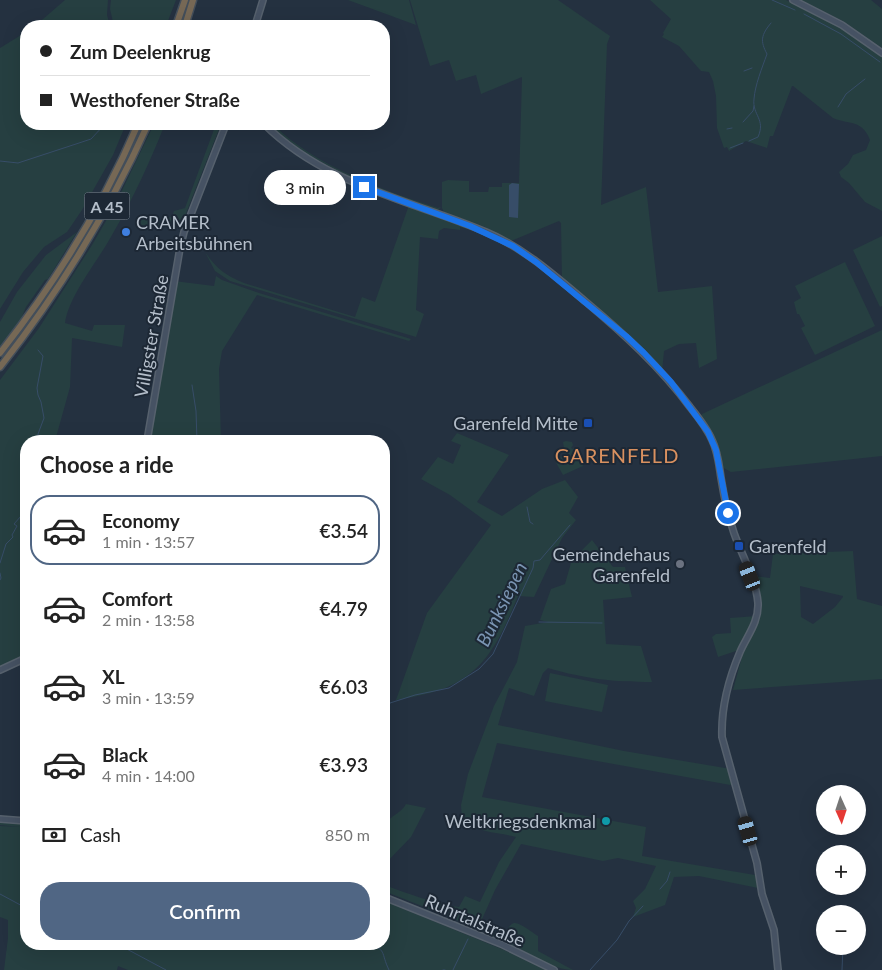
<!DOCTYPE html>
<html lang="en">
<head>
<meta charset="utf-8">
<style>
  body { margin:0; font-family:Lato,sans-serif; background:#f6f6f6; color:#222; height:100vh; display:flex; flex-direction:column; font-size:19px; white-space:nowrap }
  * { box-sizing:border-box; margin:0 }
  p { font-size:16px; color:#767676 }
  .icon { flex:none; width:28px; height:28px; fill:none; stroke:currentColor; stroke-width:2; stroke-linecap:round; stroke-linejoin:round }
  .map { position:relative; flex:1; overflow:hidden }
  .panel { position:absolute; left:20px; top:435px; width:370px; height:515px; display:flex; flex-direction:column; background:#fff; border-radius:20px; box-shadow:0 5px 20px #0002 }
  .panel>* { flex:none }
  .guide { position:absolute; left:20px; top:20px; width:370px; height:110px; border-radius:20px; box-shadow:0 5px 20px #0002; display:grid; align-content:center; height:110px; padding:0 20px; background:#fff }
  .needle { width:32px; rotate:177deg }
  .controls { position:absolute; left:816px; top:785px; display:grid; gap:10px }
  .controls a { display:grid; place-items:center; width:50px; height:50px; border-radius:50%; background:#fff; box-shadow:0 5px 20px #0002; font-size:25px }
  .end { position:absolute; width:22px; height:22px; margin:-11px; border:6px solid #1a73e8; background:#fff; box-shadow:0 0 0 2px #fff }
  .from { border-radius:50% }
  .bubble { position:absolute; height:35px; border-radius:18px; background:#fff; box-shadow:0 5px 20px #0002; font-size:16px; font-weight:600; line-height:35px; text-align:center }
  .car { position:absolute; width:15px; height:30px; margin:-15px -8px; border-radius:6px; box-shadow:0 0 4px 1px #0007; background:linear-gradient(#222 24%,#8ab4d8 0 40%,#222 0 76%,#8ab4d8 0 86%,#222 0) }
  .guide b { display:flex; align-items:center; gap:18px; height:48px; font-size:19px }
  .guide b+b { border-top:1px solid #e0e0e0 }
  .guide i { width:12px; height:12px; background:#222 }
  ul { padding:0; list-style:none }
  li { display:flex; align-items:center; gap:15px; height:70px; margin:0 10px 8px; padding:0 10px; border:2px solid transparent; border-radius:20px }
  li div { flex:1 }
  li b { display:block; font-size:19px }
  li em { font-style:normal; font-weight:600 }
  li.on { border-color:#506684 }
  li>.icon { width:45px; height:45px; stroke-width:1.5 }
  h2 { padding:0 20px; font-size:22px; line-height:60px }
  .pay { display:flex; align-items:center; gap:12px; height:55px; padding:0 20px; font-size:19px }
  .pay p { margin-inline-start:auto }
  .button { display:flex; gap:10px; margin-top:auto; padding:10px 20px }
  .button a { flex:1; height:58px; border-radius:20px; background:#506684; color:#fff; font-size:20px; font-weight:600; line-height:58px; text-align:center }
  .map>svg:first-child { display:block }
</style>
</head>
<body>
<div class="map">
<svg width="882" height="970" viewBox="0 0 882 970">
  <rect width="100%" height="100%" fill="#243140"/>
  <path fill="#263f41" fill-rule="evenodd" d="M65,0H108L107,15L110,26H35Z
    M111,0H176L166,26H114L110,9Z
    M348,0H409L416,25Z
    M410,0H558L610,36L607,44L601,205L646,187L658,292L712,286L717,359L699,368L696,343L679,344L664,351L662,372L562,282L561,223L559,221L511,241L485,227L444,212L442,208V182L448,180L469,181V192H488L489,187H502V183H519L522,77L481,94L476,75L456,81L449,60L430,66Z
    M650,0H786L839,26L882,57V211L865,202L849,183L841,177L839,172L848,164L853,155L866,150L870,140C862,119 849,125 833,118L793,86H792L773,136H770L767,148L746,141L729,151L727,147L724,148L717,128L716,96L713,81L709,72L701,71L679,46L662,37L664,34L663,33L671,19Z
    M801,0H871L882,9V48L843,21Z
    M26,32V124H126L113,155L82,210L67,232L44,247L23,272L0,309V48Z
    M154,124H165C150,162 133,199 112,235C98,261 69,295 65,323L92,331L94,325H125L122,347L72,338L70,387L55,441H26V533L22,550L21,596L26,598V655L0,666V380L39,328L92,245L114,207Z
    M216,124H221L183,221C169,228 153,226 137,225V219L164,221L172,216L174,211L185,208Z
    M269,124H273C314,166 383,190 438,208L441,207L438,210C377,187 318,170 269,124Z
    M409,205L471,228L472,230L460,227V230L444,228L439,231L438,239L420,237L416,310L424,314L416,337L230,281L215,271L205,252C217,269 225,275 244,283L355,317L362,297L375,302Z
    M77,232L48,279L45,280L26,307L21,319L0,346V322L17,292L46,255Z
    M882,236V306L880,307L853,250Z
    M845,262L875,326L815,355L801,328L805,326L799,314H797L794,302L801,298L795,286Z
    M216,276L222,280L259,293L411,339L409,341L257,295L222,351L219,369L221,441H149L174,281L214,286Z
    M882,330V456L731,472L722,467C719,446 712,435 701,417L702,414Z
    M457,433L509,455L477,502L502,516L542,489L565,480L578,497L569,513L576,520L562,538L534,597L518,596C499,642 483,679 430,693C419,696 407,698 396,700L427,613L491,525L450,495L421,479L438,457L453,464L461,445L451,441Z
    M566,441L572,442L573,445L571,448L573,449L574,447L583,466L563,475L554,459L557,460L565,454L563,442Z
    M592,540L613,567H625L632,597L603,600L606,644L641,646L652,682C613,682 586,679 548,668L543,673L534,696L509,688L498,725L624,751L731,769L736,786L497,743L482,797L646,827L642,856L755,875L758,888L699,876L674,877L665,905L633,917L636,908L633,901L645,889L656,866L618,858L603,861L521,844L495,890L479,926C485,929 499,935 505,931C508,929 510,924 514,923C520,922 533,933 538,936V951L573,970C553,970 531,954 513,945C471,925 427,908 384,891V885C409,894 433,903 459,907L465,896L480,902L499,862L516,837C498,832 477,833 462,820L461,805L468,774L494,706L517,662L525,626L548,622L540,620L551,589L565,584L571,563H579L581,551Z
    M853,551L857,599L882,606V679L733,690L743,653L736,651L718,657L712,637L716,634L731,633L730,618L757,616L758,609L752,576L770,578L773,554ZM800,586L843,596V597L835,607L813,624L801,617Z
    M550,673L608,685L602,712L545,701Z
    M406,804L426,808L411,837L384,865C384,852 379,830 388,821C394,814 402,812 406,804Z
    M0,822L26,824V944H384V901L504,950L545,970H128L118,966L117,970H4L8,938V920L0,917V826L21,827L0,825Z"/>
  <path fill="#374d68" d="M512,183L519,184L518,218L509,217V185Z"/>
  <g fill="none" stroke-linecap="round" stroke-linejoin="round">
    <path stroke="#374d68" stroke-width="1" d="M772,0L795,10
      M804,14L841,34L880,62
      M744,71L752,68
      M838,107L846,94L865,79
      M743,122L753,111L754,106
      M727,129L732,128
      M749,141L758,137C766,119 752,115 754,99C755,85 762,68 767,54C760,41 761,35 771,23
      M730,148L743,143
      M0,161L18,163L79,143L91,139L105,124
      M38,350L43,356L37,388L38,395L41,402L44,418L38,434V441
      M192,385L196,411L197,441
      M527,507L530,522L533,524
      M0,563L6,544L13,537L12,535L17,526L14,524L21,516L24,507H21L26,498
      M0,573L1,578L0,580
      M539,622L602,623
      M384,714L390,703L415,695L449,688L479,669L493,654L533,568L534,561L540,560L570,525
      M660,889L667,881L670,872
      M0,894L26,908
      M117,944L118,945
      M366,944C388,949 380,952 389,970
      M123,947L166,970
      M443,970H445
      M453,970L468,939
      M590,970L617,940L629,921L643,906
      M842,970L843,946"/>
    <g stroke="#56616d" stroke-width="8">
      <path id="secondary" d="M793,0L842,25L882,53
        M255,26L263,0
        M264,124C325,185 410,200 486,232C524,248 555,276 586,302C624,334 660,367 690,407C698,417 707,428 712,440C718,452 719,465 721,478C724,497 728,515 734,533C742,556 756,579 758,603C759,622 747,636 740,652C729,678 721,709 722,737L757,863L762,894L774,930L778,970
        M147,441L180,248L184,232L226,124
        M0,670L26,658
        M0,819L26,821
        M384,897L501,944L554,970"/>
    </g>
    <g stroke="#434e5a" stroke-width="9">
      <path id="highway" d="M176,26L185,0
        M185,26L193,0
        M0,353C55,283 103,206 138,124
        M0,367C59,292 109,211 148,124"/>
    </g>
    <use href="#secondary" stroke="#465263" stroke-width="5"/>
    <use href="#highway" stroke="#766855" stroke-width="6"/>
  </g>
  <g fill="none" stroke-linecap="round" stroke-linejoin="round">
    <path stroke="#1a73e8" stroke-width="6" d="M364,187L470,226L513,246L536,262L626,336L644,353L671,382L708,432L716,450L728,513"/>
  </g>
  <circle fill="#3f7fe0" stroke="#1d2835" stroke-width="2" cx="126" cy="232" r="5"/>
  <g fill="#1a4fb4" stroke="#1d2835" stroke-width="2">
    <rect x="583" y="418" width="10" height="10" rx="2.5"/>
    <rect x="734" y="541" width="10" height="10" rx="2.5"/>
  </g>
  <circle fill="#6b7280" stroke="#1d2835" stroke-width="2" cx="680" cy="564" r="5"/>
  <circle fill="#0f9aa8" stroke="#1d2835" stroke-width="2" cx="606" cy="821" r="5"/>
  <g text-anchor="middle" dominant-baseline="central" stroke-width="4" stroke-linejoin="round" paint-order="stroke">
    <rect fill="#1d2835" stroke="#87919d" stroke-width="1" x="84.5" y="192.5" width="45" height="27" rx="4"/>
    <g font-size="16" font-weight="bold" fill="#b4beca">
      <text x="107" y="206">A 45</text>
    </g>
    <g font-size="18" fill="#b4beca" stroke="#1d2835" text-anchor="end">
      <text x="136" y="222" text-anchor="start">CRAMER<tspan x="136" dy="21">Arbeitsbühnen</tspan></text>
      <text x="578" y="423">Garenfeld Mitte</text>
      <text x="749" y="546" text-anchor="start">Garenfeld</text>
      <text x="670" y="554">Gemeindehaus<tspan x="670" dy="21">Garenfeld</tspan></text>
      <text x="596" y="821">Weltkriegsdenkmal</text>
    </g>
    <g font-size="18" fill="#b4beca" stroke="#1d2835">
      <text transform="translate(151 336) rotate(-80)">Villigster Straße</text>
      <text transform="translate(475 920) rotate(23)">Ruhrtalstraße</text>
    </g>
    <g font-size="19" font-style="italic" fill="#7b95b3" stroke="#1d2835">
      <text transform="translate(501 604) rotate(-64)">Bunksiepen</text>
    </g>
    <g font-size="20" letter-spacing="1" fill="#d99160" stroke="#1d2835">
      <text x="617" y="455">GARENFELD</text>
    </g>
  </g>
</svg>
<div class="controls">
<a><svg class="needle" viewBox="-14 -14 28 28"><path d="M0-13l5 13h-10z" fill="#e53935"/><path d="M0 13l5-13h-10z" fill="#767676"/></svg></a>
<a>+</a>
<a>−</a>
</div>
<i class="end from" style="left:728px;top:513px"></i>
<i class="end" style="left:364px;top:187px"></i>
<div class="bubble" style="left:264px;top:170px;width:82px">3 min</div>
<i class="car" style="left:750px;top:576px;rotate:338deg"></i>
<i class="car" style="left:748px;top:831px;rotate:344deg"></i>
<div class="guide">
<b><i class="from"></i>Zum Deelenkrug</b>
<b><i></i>Westhofener Straße</b>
</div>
<section class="panel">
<h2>Choose a ride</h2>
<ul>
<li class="on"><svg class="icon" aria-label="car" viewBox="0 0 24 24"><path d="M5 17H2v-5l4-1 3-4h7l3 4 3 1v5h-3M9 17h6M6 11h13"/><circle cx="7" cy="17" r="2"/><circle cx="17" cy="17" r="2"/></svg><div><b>Economy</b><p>1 min · 13:57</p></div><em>€3.54</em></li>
<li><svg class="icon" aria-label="car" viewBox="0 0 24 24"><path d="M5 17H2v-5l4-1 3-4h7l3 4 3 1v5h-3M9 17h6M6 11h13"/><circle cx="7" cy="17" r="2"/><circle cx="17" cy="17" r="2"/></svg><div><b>Comfort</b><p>2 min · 13:58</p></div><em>€4.79</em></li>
<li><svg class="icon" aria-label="car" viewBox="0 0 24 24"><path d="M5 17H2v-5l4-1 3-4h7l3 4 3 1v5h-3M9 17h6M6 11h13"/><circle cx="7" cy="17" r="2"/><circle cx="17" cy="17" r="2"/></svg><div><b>XL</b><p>3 min · 13:59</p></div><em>€6.03</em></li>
<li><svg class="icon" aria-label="car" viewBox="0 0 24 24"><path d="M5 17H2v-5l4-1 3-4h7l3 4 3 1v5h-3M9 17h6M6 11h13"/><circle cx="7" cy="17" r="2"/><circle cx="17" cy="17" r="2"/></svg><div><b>Black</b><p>4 min · 14:00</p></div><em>€3.93</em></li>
</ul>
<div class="pay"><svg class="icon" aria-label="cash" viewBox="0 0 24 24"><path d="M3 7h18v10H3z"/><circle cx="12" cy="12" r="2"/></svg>Cash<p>850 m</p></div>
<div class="button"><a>Confirm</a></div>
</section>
</div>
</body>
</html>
